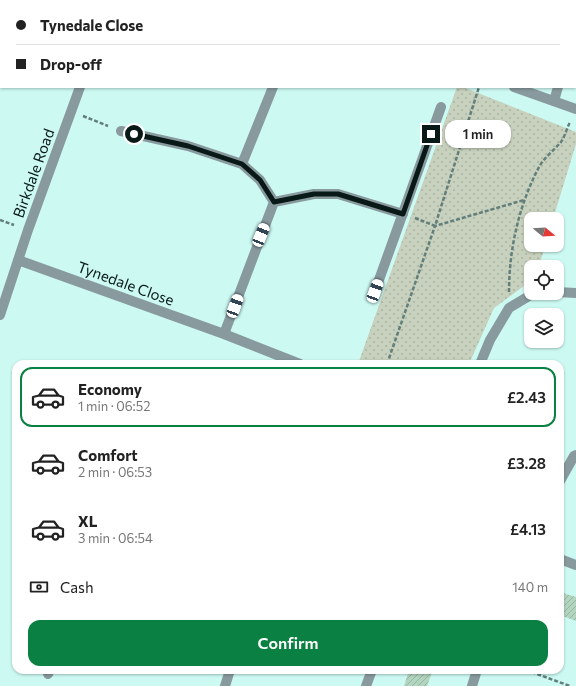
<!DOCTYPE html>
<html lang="en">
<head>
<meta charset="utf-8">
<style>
  body { margin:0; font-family:Commissioner,sans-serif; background:#f2f2f2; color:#222; height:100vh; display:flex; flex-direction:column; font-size:15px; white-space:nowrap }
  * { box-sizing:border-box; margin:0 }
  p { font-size:13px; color:#767676 }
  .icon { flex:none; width:22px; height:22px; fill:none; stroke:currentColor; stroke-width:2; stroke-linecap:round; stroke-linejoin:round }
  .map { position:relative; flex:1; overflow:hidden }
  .details { position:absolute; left:12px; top:360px; width:552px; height:314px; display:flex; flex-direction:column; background:#fff; border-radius:12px; box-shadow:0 1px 3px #0004 }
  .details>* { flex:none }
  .banner { position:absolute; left:0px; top:0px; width:576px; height:88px; box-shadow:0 1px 3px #0004; display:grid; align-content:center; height:88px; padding:0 16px; background:#fff }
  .needle { width:26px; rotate:108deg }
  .tools { position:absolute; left:524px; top:212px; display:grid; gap:8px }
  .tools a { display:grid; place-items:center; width:40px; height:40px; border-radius:8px; background:#fff; box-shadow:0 1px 3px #0004; font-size:20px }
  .end { position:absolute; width:18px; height:18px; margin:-9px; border:5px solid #081917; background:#fff; box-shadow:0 0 0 2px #fff }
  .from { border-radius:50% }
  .bubble { position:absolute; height:28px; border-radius:12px; background:#fff; box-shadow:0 1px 3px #0004; font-size:13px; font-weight:600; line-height:28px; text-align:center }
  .car { position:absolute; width:12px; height:24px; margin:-12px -6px; border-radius:5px; box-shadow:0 0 3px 1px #0007; background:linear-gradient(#fff 24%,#345 0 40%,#fff 0 76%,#345 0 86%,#fff 0) }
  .banner b { display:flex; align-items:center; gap:14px; height:38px; font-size:15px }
  .banner b+b { border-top:1px solid #e0e0e0 }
  .banner i { width:10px; height:10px; background:#222 }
  ul { padding:7px 0 0; list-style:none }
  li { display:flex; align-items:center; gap:12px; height:60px; margin:0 8px 6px; padding:0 8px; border:2px solid transparent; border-radius:12px }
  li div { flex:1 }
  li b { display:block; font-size:15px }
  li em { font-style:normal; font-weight:600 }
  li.on { border-color:#0b8043 }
  li>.icon { width:36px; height:36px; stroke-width:1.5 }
  .pay { display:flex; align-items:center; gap:10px; height:44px; padding:0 16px; font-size:15px }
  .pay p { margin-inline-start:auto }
  .button { display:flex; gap:8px; margin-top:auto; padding:8px 16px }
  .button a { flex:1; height:46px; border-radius:12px; background:#0b8043; color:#fff; font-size:16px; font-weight:600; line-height:46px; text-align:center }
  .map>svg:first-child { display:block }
</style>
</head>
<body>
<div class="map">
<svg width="576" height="686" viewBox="0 0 576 686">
  <defs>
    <pattern id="park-dots" width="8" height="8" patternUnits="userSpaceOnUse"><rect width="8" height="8" fill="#c7d1bd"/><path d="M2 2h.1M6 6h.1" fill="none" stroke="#a9b3a2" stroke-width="1.8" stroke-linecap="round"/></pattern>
    <pattern id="building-hatch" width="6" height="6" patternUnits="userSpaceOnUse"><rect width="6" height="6" fill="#b2d5bf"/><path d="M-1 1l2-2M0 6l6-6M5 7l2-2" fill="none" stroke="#98b6a3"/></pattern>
  </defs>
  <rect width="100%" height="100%" fill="#cdf9f3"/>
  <path fill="url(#park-dots)" d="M457,87H463L576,132V144L553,219H531V245H545L539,267H531V281L494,308L469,364H358Z"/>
  <path fill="url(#building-hatch)" d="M560,592L576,597V621L560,615Z
    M409,670H433L427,686H404Z"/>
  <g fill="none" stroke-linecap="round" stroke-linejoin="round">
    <path stroke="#627f7b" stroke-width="2.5" stroke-dasharray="4 2" stroke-linecap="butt" d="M83,116L108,126
      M415,218L435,226L479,87
      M0,220L14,225
      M509,292C509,249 519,205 539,167C544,158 554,150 561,142C565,136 567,128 570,122
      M387,364L435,226L524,200
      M526,670L570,686"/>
    <path stroke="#889a9e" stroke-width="10" d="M575,35L576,31
      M554,101L558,87
      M375,291L441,107"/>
    <path stroke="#889a9e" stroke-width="10" d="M80,0L81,1
      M270,0L273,1
      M456,1V0
      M514,87L576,109
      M121,131L188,146L242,164L260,180L274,202L224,334
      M242,164L273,87
      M274,202L314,194H338L403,214
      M18,260L224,334L300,364
      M557,292L576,293
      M0,315L28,230L80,87
      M480,364L490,340L509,308L534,293
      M560,481L574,456L576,455
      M560,559L576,565
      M48,674L50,670
      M225,686L230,670
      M366,686L372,670
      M472,686L477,670"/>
  </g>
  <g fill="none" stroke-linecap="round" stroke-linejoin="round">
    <path stroke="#081917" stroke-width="5" d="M134,134L188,146L242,164L260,180L274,202L314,194H338L403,214L431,134"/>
  </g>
  <g text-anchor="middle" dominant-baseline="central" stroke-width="3" stroke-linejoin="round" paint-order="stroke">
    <g font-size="15" fill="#081917" stroke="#cdf9f3">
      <text transform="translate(33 173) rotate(-70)">Birkdale Road</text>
      <text transform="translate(126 283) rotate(20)">Tynedale Close</text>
    </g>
  </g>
</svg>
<div class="tools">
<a><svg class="needle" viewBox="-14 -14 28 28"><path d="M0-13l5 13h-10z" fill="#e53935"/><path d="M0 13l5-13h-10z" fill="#767676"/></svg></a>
<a><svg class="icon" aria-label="locate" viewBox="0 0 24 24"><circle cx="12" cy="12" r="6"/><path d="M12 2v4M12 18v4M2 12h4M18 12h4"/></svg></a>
<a><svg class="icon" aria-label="layers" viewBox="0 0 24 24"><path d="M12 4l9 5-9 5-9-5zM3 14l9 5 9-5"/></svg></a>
</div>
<i class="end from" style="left:134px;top:134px"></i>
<i class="end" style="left:431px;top:134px"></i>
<div class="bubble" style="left:445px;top:120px;width:66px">1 min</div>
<i class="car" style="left:261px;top:235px;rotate:22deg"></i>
<i class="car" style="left:375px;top:291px;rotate:20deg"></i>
<i class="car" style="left:235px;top:306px;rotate:20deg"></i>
<div class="banner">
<b><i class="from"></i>Tynedale Close</b>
<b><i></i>Drop-off</b>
</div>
<section class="details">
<ul>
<li class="on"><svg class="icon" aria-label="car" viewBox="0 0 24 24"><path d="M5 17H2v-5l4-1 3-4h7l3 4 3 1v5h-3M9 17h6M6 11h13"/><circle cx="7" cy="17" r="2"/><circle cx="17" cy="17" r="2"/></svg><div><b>Economy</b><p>1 min · 06:52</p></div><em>£2.43</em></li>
<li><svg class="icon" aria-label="car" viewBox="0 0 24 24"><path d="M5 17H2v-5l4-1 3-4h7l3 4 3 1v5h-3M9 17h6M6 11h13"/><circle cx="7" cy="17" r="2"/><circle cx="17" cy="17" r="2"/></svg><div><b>Comfort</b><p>2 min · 06:53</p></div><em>£3.28</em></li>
<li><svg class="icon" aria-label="car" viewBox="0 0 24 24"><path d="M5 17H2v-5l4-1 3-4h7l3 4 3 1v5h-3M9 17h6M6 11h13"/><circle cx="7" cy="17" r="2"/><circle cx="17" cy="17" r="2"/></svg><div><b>XL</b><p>3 min · 06:54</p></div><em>£4.13</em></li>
</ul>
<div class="pay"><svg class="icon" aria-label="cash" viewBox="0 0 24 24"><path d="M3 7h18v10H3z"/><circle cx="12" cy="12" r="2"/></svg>Cash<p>140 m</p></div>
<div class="button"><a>Confirm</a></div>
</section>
</div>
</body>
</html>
